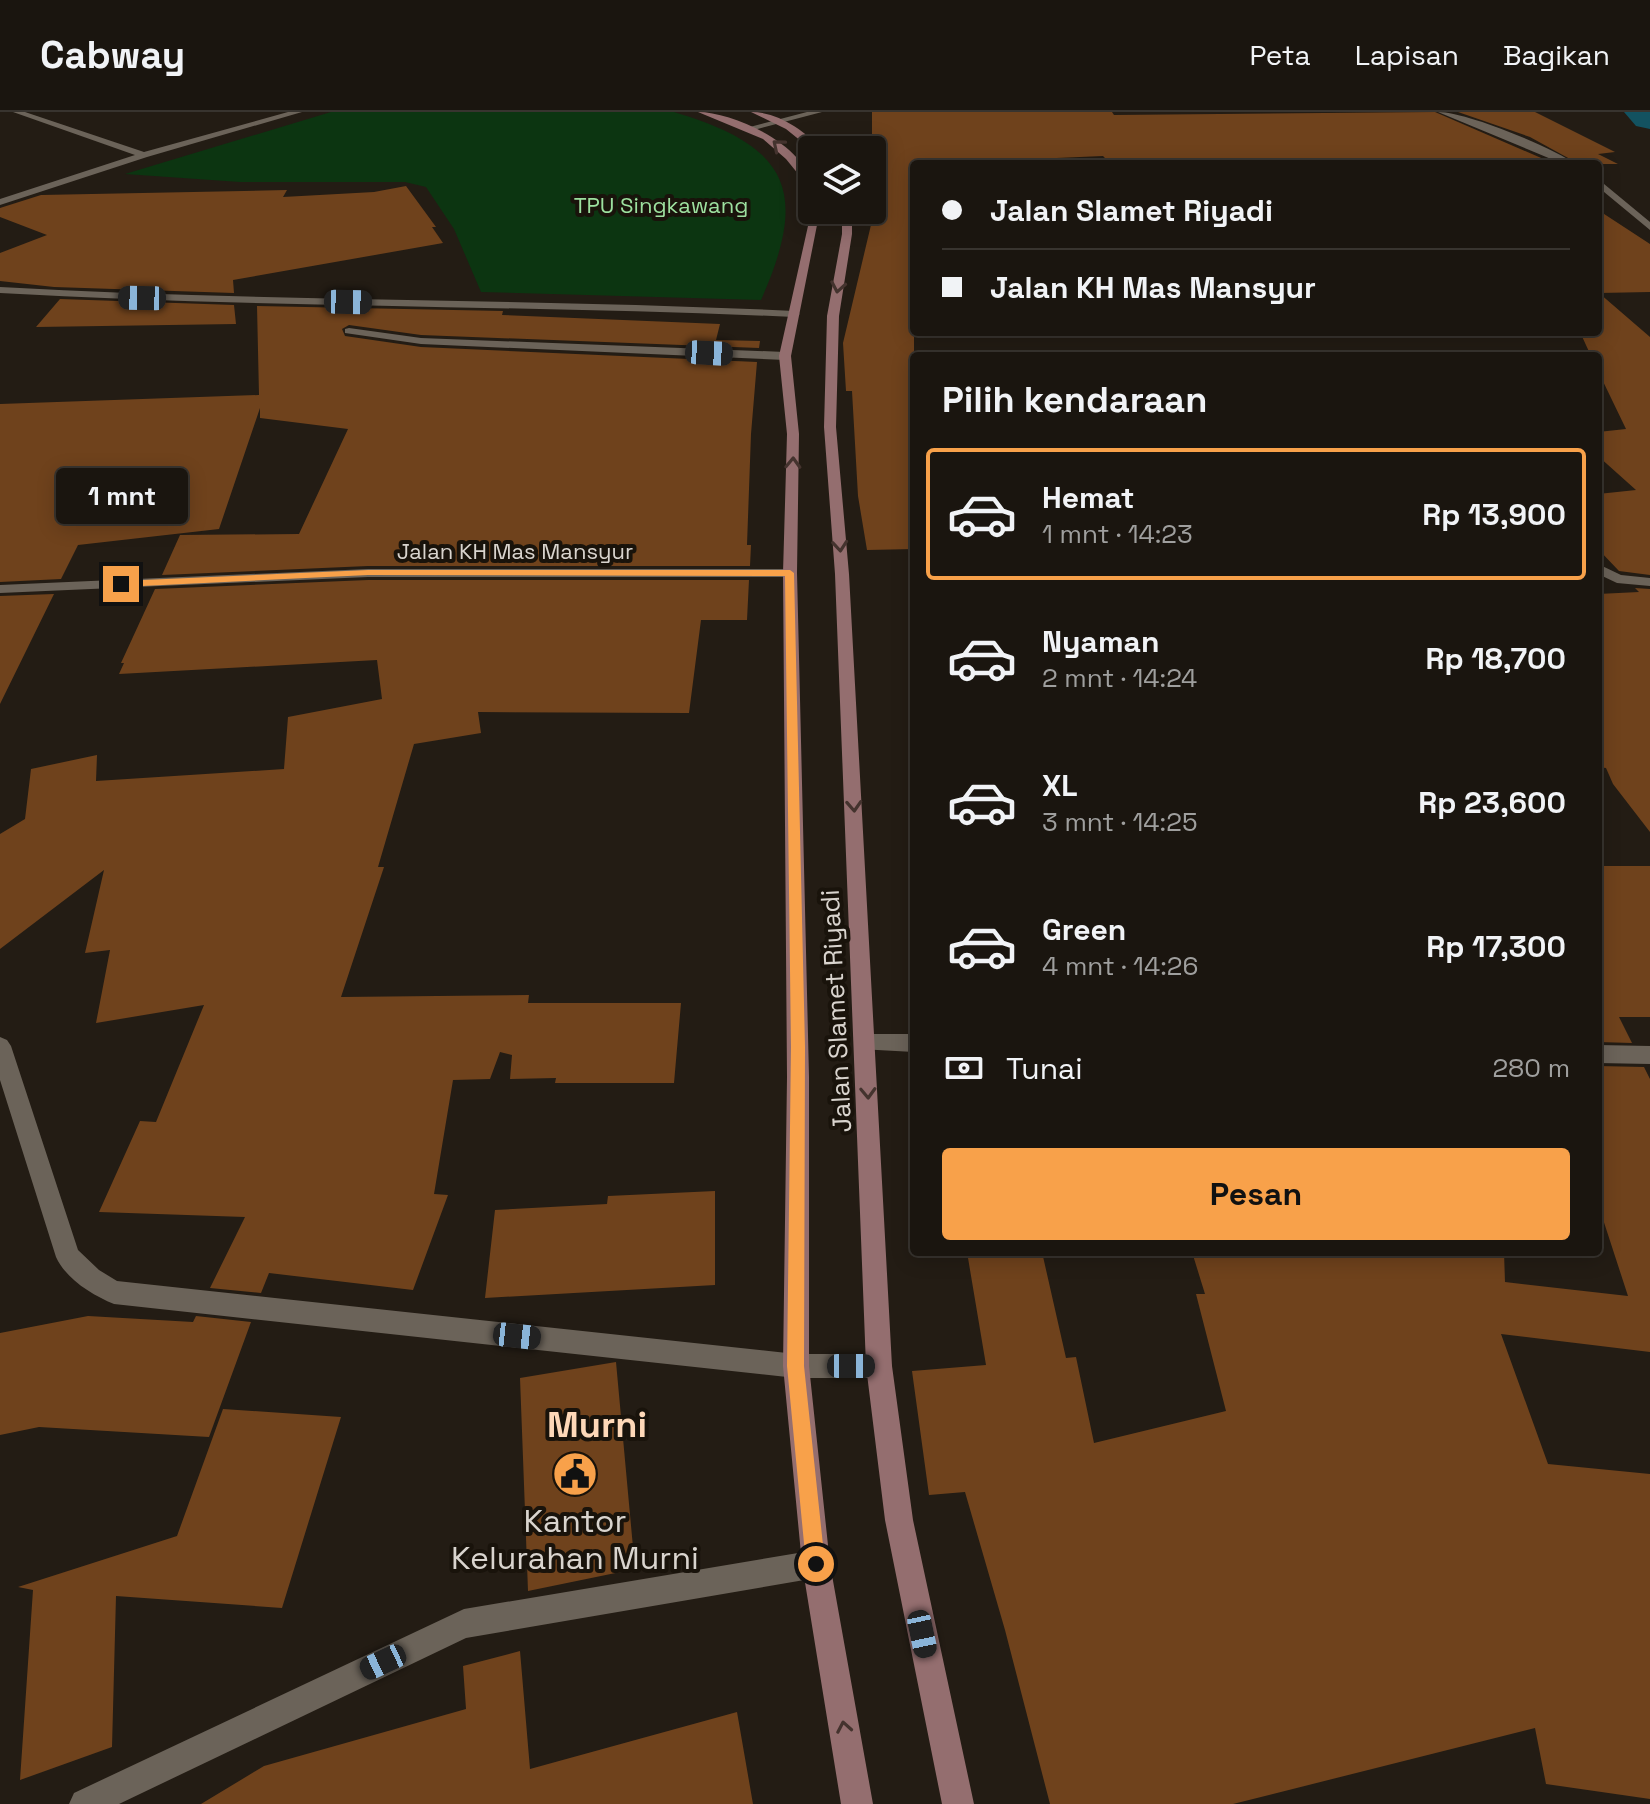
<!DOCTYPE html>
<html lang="id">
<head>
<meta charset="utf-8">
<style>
  body { margin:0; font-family:"Space Grotesk",sans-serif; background:#27221d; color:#f1f3f6; height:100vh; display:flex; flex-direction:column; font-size:30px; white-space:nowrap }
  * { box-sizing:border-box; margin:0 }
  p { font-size:26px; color:#9f9f9e }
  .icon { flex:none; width:44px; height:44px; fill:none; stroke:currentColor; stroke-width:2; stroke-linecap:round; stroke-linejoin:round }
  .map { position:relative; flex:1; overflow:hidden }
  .side { position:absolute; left:910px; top:240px; width:692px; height:904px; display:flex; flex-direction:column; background:#1a150f; border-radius:8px; box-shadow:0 4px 20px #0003,0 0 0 2px #38342f }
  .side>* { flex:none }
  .hud { position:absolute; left:910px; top:48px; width:692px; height:176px; border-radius:8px; box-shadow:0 4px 20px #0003,0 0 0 2px #38342f; display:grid; align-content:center; height:176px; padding:0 32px; background:#1a150f }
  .fabs { position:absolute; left:798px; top:24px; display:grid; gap:16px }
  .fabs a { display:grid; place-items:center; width:88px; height:88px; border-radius:8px; background:#1a150f; box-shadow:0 4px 20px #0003,0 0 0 2px #38342f; font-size:40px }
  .end { position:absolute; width:36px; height:36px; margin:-18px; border:10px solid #f8a14a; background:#111; box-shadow:0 0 0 4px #111 }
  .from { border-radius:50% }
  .bubble { position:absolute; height:56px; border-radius:8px; background:#1a150f; box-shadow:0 4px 20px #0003,0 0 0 2px #38342f; font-size:26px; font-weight:700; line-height:56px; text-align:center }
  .car { position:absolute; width:24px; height:48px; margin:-24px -12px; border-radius:10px; box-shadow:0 0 6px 2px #0007; background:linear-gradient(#222 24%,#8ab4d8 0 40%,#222 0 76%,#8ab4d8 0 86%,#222 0) }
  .hud b { display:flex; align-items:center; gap:28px; height:76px; font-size:30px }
  .hud b+b { border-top:2px solid #38342f }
  .hud i { width:20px; height:20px; background:#f1f3f6 }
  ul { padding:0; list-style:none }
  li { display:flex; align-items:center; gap:24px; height:132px; margin:0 16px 12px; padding:0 16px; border:4px solid transparent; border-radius:8px }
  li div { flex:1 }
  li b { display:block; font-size:30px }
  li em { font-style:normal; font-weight:700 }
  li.current { border-color:#f8a14a }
  li>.icon { width:72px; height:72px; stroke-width:1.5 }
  h2 { padding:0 32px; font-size:36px; line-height:96px }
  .pay { display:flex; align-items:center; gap:20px; height:88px; padding:0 32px; font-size:30px }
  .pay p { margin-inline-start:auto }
  .button { display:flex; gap:16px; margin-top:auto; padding:16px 32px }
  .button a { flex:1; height:92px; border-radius:8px; background:#f8a14a; color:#111; font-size:32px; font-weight:700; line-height:92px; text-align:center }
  header { display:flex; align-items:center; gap:48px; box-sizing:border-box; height:112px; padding:0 40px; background:#1a150f; border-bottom:2px solid #38342f }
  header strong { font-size:38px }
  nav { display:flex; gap:44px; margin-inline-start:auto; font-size:28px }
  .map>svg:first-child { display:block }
</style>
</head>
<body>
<header>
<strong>Cabway</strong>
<nav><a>Peta</a><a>Lapisan</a><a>Bagikan</a></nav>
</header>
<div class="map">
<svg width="1650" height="1692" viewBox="0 0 1650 1692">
  <rect width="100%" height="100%" fill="#231c14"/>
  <path fill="#0c3511" d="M331,0H674C788,34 810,78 761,188L481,180L454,117L426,75L405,70H240L125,62Z"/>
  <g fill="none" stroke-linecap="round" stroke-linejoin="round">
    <path fill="#135260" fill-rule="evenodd" d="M1624,0H1650V17L1636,14Z"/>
  </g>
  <path fill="#6f421c" d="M872,0H1112L1114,3L1435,0L1555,52H1282V47H1106L1103,44L914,52V244H910L914,272V437L867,438L858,384L852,279H846L843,231L884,58L872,59Z
    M1458,0H1535L1615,40L1598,42L1618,52H1579L1530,25Z
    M406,74L436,115H432L443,131L233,168L234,181L54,175L0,169V141L47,123L0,105V96L41,83L287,78L283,85L374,80Z
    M1598,98L1650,132V180L1599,181L1650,225V463L1619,459L1598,437V382L1636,378L1598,344V320L1626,317L1598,259V244H1591L1580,220H1598Z
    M60,187L234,193L236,212L36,215Z
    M257,194L503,199L502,203L720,212L716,228L760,229L759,236L421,223L349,213L342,217L345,224L421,235L757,250L751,322L747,433H751L750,454H368L162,463L180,423L299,422L348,317L260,306V296L219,417L78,433L61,467L0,470V292L259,283Z
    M368,468H749L747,508H701L689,601L478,600L481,621L414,632L378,755H384L341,885L529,883L528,891H681L674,971H555L556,966L510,967L512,943L500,940L490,967L453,968L434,1082L448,1083L413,1178L269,1161L261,1181L210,1176L245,1105L99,1100L140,1009L156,1010L204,893L96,911L110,838L85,841L104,758L0,837V722L25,707L31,657L97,643L96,669L284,657L288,605L382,587L377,548L119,562L124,551H121L155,477Z
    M1635,476L1650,477V720L1613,672L1606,656L1598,655V482L1639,480Z
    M54,482L0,592V484Z
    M1598,754H1650V905H1619L1632,931L1598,930Z
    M1598,954L1644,955L1650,967V1240L1501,1222L1548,1352L1650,1362V1687L1546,1672L1535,1616L1233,1692H1050L1005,1518L965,1380L929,1383L912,1259L986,1253L967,1140H1042L1066,1246L1076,1245L1094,1331L1226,1299L1196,1182H1205L1192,1140H1504L1505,1170L1628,1184L1598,1092Z
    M715,1079V1173L485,1186L495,1098L607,1092L608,1084Z
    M88,1204L193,1210L196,1204L251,1210L209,1325L39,1315L0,1323V1221Z
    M616,1250L635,1457L528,1479L520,1266Z
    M223,1297L341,1305L282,1496L116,1484L112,1635L20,1668L33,1478L18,1475L177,1424Z
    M520,1539L530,1657L737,1600L753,1692H201L264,1654L466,1597L463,1554Z"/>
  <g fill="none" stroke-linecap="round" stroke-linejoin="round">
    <path fill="#6b6359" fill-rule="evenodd" d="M13,0H25L144,40L288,0H302L147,45L0,93V87L135,43Z
      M807,0H822L750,19L746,16Z
      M1438,0C1467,0 1551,35 1576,52H1563Z
      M1598,67L1650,110V118L1598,75Z
      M0,175C264,190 529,186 794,199L800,202L794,205C529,193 264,196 0,181Z
      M349,216L421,226L785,240L791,244L785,248L421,232L345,221V217Z
      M1598,452L1621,463L1650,466V474L1617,471L1598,462Z
      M368,457H790L797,461L790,465H368L0,481V473Z
      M866,922H914V940L859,937L855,931L859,925Z
      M0,925L7,928L11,934L78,1138L99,1158L117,1169L796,1242H879L888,1245L892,1254L888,1263L879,1266H796L114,1192C92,1183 66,1167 56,1145L0,968Z
      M1598,933L1650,934V952L1598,951Z
      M816,1438L826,1442L830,1452L826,1462L816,1466L466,1526L119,1692H69L74,1681L464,1497Z"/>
    <path fill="#946e6f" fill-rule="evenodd" d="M698,0C735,0 812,36 812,79L786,47L763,27Z
      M751,0C778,0 804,18 822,38H812L786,17Z
      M812,96L820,98L791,244L799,322L797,461L809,965V1254L830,1452L873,1692H841L802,1452L783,1254L787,965L783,461L787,322L779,244Z
      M842,98H852V122L839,204L836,315L849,462L892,1254L913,1408L974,1692H942L885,1408L866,1254L835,462L824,315L827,204L842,122Z"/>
  </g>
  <defs><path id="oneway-chevron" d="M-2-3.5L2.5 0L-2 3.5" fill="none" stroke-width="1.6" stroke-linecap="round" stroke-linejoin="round" transform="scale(2)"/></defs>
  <g stroke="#44332e">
    <use href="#oneway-chevron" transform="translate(778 33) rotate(-140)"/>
    <use href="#oneway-chevron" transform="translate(838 175) rotate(100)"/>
    <use href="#oneway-chevron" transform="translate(793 351) rotate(-88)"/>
    <use href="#oneway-chevron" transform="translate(840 434) rotate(85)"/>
    <use href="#oneway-chevron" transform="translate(854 694) rotate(87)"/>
    <use href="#oneway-chevron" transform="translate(868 981) rotate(88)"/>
    <use href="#oneway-chevron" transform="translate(844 1615) rotate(-100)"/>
  </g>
  <path fill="#f8a14a" d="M368,458H790L794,461L805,935L804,1254L825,1452L822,1458L816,1461L809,1458L806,1452L787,1254L791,935L785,464L368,463L121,475L116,472L121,469Z"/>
  <defs>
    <g id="civic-disc" transform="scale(2.3)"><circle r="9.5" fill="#f8a14a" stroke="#19130b"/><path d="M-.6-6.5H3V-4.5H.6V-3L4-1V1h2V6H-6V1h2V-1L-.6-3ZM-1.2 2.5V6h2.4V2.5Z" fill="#111"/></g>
  </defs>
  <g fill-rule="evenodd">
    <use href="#civic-disc" x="575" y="1362"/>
  </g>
  <g text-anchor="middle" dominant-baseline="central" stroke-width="8" stroke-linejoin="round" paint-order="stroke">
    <g font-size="22" fill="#9de09f" stroke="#19130b">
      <text x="661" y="93">TPU Singkawang</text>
    </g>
    <g font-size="22" fill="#d9d4ce" stroke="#19130b">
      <text x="515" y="439">Jalan KH Mas Mansyur</text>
    </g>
    <g font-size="26" fill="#d9d4ce" stroke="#19130b">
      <text transform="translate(836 899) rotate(-93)">Jalan Slamet Riyadi</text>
    </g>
    <g font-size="32" fill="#d9d4ce" stroke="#19130b">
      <text x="575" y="1409">Kantor<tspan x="575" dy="37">Kelurahan Murni</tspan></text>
    </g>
    <g font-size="36" font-weight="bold" fill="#fed8b8" stroke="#19130b">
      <text x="597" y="1313">Murni</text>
    </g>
  </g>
</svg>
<div class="fabs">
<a><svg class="icon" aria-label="layers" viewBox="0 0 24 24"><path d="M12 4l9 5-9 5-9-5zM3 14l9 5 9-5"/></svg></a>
</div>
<i class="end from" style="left:816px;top:1452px"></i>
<i class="end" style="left:121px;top:472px"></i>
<div class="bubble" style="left:56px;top:356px;width:132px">1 mnt</div>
<i class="car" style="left:142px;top:186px;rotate:271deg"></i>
<i class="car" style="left:348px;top:190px;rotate:91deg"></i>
<i class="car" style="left:709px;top:241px;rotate:93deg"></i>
<i class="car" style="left:517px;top:1224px;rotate:96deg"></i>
<i class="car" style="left:851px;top:1254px;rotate:90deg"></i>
<i class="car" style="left:922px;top:1522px;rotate:168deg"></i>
<i class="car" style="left:383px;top:1550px;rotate:245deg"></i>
<div class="hud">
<b><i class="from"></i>Jalan Slamet Riyadi</b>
<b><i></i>Jalan KH Mas Mansyur</b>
</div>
<section class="side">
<h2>Pilih kendaraan</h2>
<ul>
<li class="current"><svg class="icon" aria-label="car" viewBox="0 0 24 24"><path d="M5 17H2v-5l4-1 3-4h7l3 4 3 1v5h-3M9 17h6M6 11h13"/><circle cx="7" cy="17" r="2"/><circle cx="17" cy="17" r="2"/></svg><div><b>Hemat</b><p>1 mnt · 14:23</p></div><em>Rp 13,900</em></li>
<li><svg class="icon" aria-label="car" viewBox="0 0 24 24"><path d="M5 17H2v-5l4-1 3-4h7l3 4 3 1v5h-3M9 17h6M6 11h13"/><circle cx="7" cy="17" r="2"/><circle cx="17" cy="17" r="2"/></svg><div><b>Nyaman</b><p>2 mnt · 14:24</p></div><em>Rp 18,700</em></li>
<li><svg class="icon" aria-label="car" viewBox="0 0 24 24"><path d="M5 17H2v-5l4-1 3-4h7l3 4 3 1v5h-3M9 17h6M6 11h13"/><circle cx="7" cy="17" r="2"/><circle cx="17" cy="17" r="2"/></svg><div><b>XL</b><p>3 mnt · 14:25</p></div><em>Rp 23,600</em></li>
<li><svg class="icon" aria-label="car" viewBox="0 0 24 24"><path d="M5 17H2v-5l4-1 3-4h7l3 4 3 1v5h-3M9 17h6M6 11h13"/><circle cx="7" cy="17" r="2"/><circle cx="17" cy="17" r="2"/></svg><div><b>Green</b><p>4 mnt · 14:26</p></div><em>Rp 17,300</em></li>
</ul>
<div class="pay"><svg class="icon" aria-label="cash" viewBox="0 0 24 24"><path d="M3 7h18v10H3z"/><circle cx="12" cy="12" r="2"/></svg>Tunai<p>280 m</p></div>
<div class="button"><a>Pesan</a></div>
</section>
</div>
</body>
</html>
